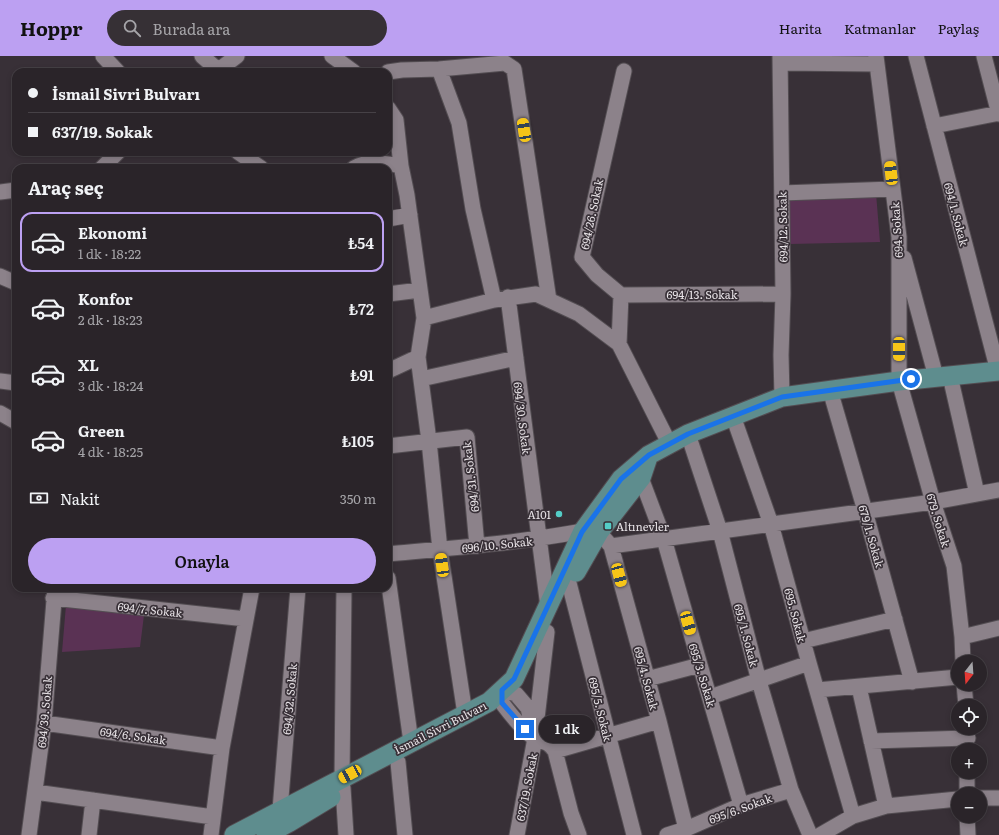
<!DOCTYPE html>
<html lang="tr">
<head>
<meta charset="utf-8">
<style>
  body { margin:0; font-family:Literata,serif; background:#363035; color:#f1f3f6; height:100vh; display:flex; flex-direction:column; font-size:15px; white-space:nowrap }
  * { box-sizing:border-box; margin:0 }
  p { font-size:13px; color:#a5a4a8 }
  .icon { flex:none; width:22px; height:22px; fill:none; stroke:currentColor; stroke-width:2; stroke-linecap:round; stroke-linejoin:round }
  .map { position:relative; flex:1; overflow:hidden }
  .panel { position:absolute; left:12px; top:108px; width:380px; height:428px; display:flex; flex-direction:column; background:#2a2429; border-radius:12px; box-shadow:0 2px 6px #0003,0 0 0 1px #464146 }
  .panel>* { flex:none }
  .top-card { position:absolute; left:12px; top:12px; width:380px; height:88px; border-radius:12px; box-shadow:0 2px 6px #0003,0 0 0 1px #464146; display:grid; align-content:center; height:88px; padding:0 16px; background:#2a2429 }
  .needle { width:26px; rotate:197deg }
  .tools { position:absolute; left:951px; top:599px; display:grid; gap:8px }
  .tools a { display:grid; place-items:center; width:36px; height:36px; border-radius:50%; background:#2a2429; box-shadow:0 2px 6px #0003,0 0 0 1px #464146; font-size:20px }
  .end { position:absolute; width:18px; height:18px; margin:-9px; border:5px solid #1a73e8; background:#fff; box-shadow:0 0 0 2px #fff }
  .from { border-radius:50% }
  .bubble { position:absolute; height:28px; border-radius:14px; background:#2a2429; box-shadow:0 2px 6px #0003,0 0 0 1px #464146; font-size:13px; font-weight:600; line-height:28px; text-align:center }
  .car { position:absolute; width:12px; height:24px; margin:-12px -6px; border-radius:5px; box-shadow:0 0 3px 1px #0007; background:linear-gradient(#f5c518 24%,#345 0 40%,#f5c518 0 76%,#345 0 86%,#f5c518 0) }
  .top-card b { display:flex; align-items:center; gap:14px; height:38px; font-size:15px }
  .top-card b+b { border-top:1px solid #464146 }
  .top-card i { width:10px; height:10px; background:#f1f3f6 }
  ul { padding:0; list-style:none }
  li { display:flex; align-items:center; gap:12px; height:60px; margin:0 8px 6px; padding:0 8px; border:2px solid transparent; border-radius:12px }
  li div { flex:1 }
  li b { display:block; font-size:15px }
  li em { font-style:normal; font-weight:600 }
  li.active { border-color:#bca0f2 }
  li>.icon { width:36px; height:36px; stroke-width:1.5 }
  h2 { padding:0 16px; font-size:18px; line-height:48px }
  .pay { display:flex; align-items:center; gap:10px; height:44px; padding:0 16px; font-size:15px }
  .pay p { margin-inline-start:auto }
  .button { display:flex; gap:8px; margin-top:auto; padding:8px 16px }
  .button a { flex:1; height:46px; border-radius:24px; background:#bca0f2; color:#111; font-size:16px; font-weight:600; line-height:46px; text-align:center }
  header { display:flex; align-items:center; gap:24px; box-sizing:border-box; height:56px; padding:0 20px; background:#bca0f2; color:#111 }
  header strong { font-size:19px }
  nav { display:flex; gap:22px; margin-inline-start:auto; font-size:14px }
  .search { width:280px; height:36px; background:#363035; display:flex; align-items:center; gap:10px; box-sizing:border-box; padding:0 14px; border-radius:22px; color:#a5a4a8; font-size:15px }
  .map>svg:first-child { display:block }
</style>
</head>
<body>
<header>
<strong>Hoppr</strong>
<div class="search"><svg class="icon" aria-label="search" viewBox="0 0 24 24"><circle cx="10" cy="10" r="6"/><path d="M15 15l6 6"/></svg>Burada ara</div>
<nav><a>Harita</a><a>Katmanlar</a><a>Paylaş</a></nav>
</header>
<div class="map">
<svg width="999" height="779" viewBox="0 0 999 779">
  <rect width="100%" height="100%" fill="#383037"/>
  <path fill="#5a3254" d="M876,137L880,186L790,188V140Z
    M66,549L144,559L140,591L62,596Z"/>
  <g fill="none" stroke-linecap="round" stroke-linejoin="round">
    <g stroke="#534d52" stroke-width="17">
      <path id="minor" d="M103,0L118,16
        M202,0L218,14
        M332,0L354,16
        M780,0L783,238L781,299L782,341
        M876,0L899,181V325L933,446L954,510L962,581L963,606
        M916,0L998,315
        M984,0L999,58
        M781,7L877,8
        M439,13L459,67L473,153L494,244
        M216,16L237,0
        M388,16L402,14L439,13L505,7L514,13L549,244
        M388,52L396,64L401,110L407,139L424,262L418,301L429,385L440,494L465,658
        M934,70L999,57
        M238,96L261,112
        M102,112L118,96
        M354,112C368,104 386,107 401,110
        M0,136L16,134
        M782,137L893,133
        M388,163L410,159
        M904,202L936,321
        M0,220L16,227
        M388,238L420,234
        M621,239L783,238
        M508,241L548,551
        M424,262L494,244L536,238L579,258L619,288L669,387
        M619,288L621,239L597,219L582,201L624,15
        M388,315L418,301
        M950,320L977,438
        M421,323L516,302
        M0,325L16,327
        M830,334L865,455L912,626
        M0,357L16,366
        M733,360L771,468L809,607L853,760
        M688,378L720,475L759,625L791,734L810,779
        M388,390L467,381L477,490
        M641,422L664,483L700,609L741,749
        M604,482L611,490L659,665L686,773
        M611,490L933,446L999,434
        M388,498C453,492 518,487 583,475
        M388,522L411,686
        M569,527L634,779
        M53,542L246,563
        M962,581L999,572
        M803,585L895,563
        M647,623L700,609
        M964,628L966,650
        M859,631L886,750
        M817,634L958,621
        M710,641L809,607
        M44,667L222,692
        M536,671L547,576
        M871,685L968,682
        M555,695L659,665
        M398,706L405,779
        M342,722L344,532
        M343,732L346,779
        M35,736L213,761
        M967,738V716
        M980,742H999
        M280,754L298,532
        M967,760L968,779
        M29,779L44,667L55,532
        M89,779L93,744
        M211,779L222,692L252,532
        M517,779L535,682L528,652L516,638L502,634V647C511,659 522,673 534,682C544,688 546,683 555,695L571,757L579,779
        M667,779L686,773L741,749L791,734
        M820,779L853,760L886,750L958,743"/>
    </g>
    <g stroke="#534d52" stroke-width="21">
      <path id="major" d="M576,516L599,476L641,422L647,404
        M234,779L489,646L514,623L583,475L621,423L649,399L688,378L782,341L899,325L999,315
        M266,779L288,767L331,741"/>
    </g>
    <use href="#minor" stroke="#8c828a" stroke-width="15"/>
    <use href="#major" stroke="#5e8d8e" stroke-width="19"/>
  </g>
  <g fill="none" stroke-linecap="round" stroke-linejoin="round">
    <path stroke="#1a73e8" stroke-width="5" d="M525,673L502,647V634L514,623L582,476L621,423L649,399L688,378L782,341L911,323"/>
  </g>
  <g fill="#54cdc7" stroke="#383037" stroke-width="1.5">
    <circle cx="559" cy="458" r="4"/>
    <rect x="604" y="466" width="8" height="8" rx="2"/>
  </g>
  <g text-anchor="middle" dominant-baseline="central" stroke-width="3.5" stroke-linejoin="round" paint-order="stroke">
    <g font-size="11" fill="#e8e3e7" stroke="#383037">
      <text transform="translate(591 158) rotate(-78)">694/26. Sokak</text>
      <text transform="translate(957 158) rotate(75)">694/1. Sokak</text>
      <text transform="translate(782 171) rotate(-91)">694/12. Sokak</text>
      <text transform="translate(896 174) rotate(-94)">694. Sokak</text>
      <text x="702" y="238">694/13. Sokak</text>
      <text transform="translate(523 362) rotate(83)">694/30. Sokak</text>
      <text transform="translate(470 421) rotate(-97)">694/31. Sokak</text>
      <text transform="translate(939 464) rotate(73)">679. Sokak</text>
      <text transform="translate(872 480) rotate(74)">679/1. Sokak</text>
      <text transform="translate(497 488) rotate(-6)">696/10. Sokak</text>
      <text transform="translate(150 553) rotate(6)">694/7. Sokak</text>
      <text transform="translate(796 559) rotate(75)">695. Sokak</text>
      <text transform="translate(747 579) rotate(75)">695/1. Sokak</text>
      <text transform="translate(703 619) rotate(73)">695/3. Sokak</text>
      <text transform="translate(647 622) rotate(75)">695/4. Sokak</text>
      <text transform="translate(289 643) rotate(-85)">694/32. Sokak</text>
      <text transform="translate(601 653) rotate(76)">695/5. Sokak</text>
      <text transform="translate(44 656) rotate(-85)">694/39. Sokak</text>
      <text transform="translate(440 671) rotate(-27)">İsmail Sivri Bulvarı</text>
      <text transform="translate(133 679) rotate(8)">694/6. Sokak</text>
      <text transform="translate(526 731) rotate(-79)">637/19. Sokak</text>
      <text transform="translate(740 752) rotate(-20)">695/6. Sokak</text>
    </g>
    <g font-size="11" fill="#e8e3e7" stroke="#383037" text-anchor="end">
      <text x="551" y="458">A101</text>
      <text x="616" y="470" text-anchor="start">Altınevler</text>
    </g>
  </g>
</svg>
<div class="tools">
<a><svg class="needle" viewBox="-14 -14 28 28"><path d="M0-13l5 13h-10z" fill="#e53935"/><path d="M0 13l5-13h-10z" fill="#a5a4a8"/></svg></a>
<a><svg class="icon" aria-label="locate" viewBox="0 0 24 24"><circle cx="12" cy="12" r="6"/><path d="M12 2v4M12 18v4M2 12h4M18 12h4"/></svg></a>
<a>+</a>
<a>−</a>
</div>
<i class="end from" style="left:911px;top:323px"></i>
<i class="end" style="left:525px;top:673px"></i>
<div class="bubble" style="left:539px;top:659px;width:56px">1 dk</div>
<i class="car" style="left:524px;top:74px;rotate:351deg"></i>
<i class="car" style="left:891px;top:117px;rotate:353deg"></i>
<i class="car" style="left:899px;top:293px;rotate:180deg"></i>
<i class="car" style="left:442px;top:509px;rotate:352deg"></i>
<i class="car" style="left:619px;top:519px;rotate:165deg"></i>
<i class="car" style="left:688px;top:567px;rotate:164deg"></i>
<i class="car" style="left:350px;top:718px;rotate:242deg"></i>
<div class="top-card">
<b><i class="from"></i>İsmail Sivri Bulvarı</b>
<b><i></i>637/19. Sokak</b>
</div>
<section class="panel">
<h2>Araç seç</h2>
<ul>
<li class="active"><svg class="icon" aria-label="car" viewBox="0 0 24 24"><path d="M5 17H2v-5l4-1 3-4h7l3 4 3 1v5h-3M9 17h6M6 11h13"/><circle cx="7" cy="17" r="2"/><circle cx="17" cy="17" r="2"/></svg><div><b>Ekonomi</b><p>1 dk · 18:22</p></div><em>₺54</em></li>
<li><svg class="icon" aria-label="car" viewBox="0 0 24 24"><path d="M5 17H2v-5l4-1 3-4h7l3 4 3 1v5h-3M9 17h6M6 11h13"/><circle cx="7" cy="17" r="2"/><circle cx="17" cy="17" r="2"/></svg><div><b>Konfor</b><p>2 dk · 18:23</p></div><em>₺72</em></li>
<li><svg class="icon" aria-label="car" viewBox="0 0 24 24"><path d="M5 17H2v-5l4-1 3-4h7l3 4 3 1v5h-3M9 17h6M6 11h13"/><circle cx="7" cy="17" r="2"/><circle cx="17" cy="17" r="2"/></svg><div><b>XL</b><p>3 dk · 18:24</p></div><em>₺91</em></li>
<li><svg class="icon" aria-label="car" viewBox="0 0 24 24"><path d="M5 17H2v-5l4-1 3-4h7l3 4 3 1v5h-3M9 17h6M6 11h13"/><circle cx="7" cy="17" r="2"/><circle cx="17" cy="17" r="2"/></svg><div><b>Green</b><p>4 dk · 18:25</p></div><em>₺105</em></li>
</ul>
<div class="pay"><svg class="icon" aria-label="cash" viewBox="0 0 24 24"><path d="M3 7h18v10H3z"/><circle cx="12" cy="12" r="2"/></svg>Nakit<p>350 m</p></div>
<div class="button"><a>Onayla</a></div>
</section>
</div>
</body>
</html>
